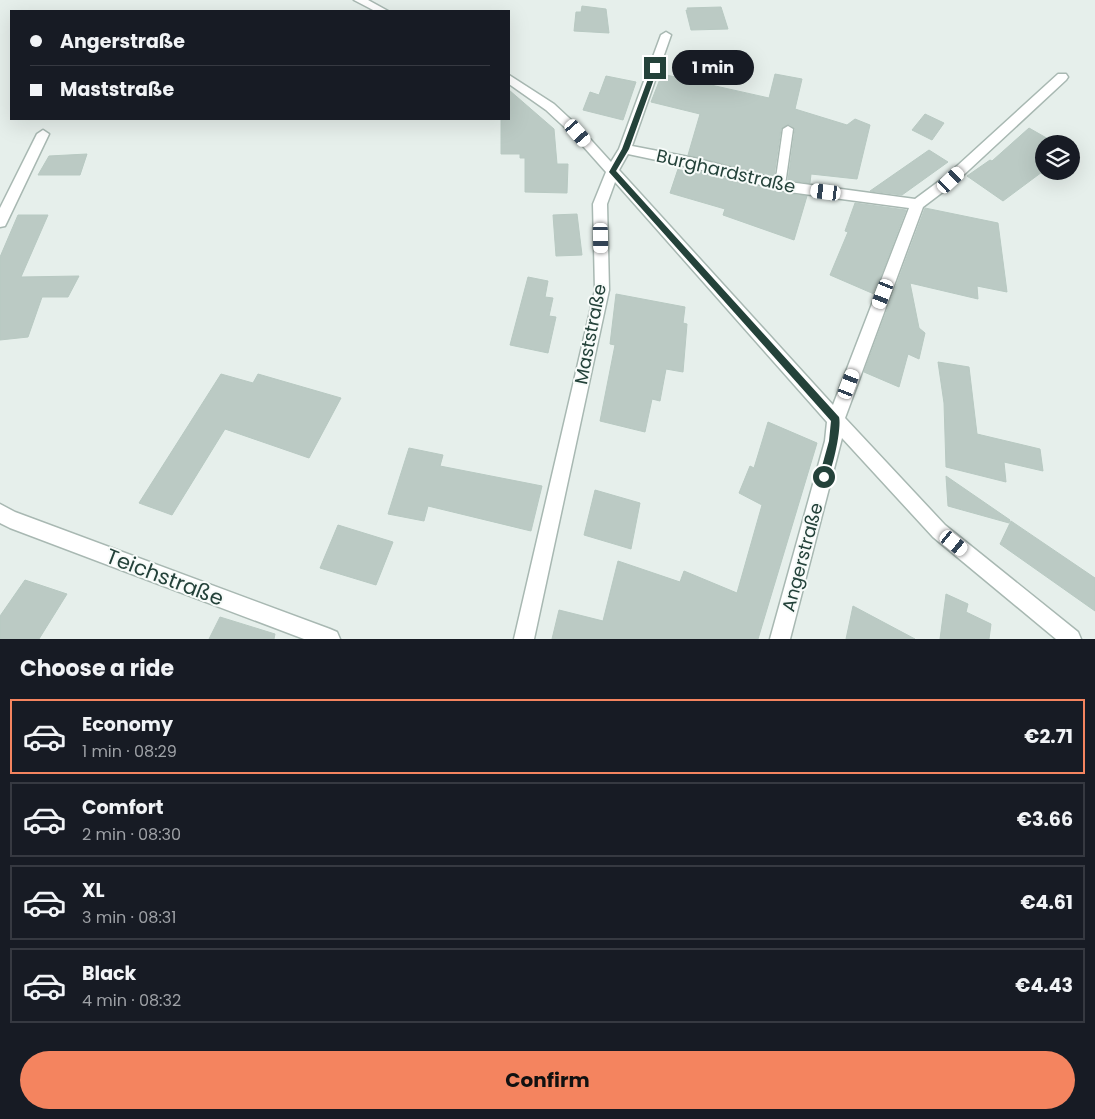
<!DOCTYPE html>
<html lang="en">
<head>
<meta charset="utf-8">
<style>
  body { margin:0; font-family:Poppins,sans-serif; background:#20242c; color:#f1f3f6; height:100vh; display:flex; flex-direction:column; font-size:19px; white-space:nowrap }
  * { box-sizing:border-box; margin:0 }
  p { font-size:16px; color:#9ea1a6 }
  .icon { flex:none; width:28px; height:28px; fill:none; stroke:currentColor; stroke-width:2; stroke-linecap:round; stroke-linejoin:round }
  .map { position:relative; height:639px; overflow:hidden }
  .side { display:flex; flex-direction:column; background:#171b24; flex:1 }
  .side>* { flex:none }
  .top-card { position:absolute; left:10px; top:10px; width:500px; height:110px; border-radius:0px; box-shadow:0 5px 20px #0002; display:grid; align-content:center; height:110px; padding:0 20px; background:#171b24 }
  .tools { position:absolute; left:1035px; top:135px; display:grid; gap:10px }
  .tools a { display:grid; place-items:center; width:45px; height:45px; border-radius:50%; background:#171b24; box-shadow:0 5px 20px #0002; font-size:25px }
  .end { position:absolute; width:22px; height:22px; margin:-11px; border:6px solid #24423a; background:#fff; box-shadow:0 0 0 2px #fff }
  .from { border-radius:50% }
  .bubble { position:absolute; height:35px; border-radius:18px; background:#171b24; box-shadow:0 5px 20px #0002; font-size:16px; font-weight:700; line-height:35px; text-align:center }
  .car { position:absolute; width:15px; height:30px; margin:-15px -8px; border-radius:6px; box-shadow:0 0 4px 1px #0007; background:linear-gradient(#fff 24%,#345 0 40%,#fff 0 76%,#345 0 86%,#fff 0) }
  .top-card b { display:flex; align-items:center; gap:18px; height:48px; font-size:19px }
  .top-card b+b { border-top:1px solid #363941 }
  .top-card i { width:12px; height:12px; background:#f1f3f6 }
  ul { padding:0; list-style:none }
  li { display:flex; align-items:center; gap:15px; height:75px; margin:0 10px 8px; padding:0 10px; border:2px solid #363941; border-radius:0px }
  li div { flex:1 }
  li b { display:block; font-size:19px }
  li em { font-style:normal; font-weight:700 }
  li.selected { border-color:#f4845f }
  li>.icon { width:45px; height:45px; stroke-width:1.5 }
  h2 { padding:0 20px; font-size:22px; line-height:60px }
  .action { display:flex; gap:10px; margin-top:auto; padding:10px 20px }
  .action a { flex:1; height:58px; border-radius:30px; background:#f4845f; color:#111; font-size:20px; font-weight:700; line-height:58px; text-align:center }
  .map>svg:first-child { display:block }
</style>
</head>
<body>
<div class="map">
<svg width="1095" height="639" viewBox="0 0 1095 639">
  <rect width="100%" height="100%" fill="#e6efeb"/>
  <path fill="#bbcac4" stroke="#b8c9c2" d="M582,6L606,9L609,33L574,31L576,12H581Z
    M721,7L728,29L691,30L686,10H688L687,8Z
    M662,74L769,98L775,74L802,79L795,109L847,125L855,119L870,125L857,179L811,174L810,183L788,180L795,129L789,124L781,129L774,176L688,155L700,114L651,102Z
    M606,76L636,82L623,120L583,110L590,92L599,95Z
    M509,90L554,129L557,164H568L567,193L525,192V158H520V154H501V119H509Z
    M925,114L944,123L932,140L912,130Z
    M1029,128L1057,144H1044V171H1048L1045,174L1042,172L1003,201L967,176L990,160L992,161Z
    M929,150L948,162L902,195L870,191Z
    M87,154L80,175H38L49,156Z
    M685,168L789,194L807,196L794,240L723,215L725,209L670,193L678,169L684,171Z
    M855,203L906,210L874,294L830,275L848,232L845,231Z
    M925,208L998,223L1007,292L977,286L978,299L910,283L919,328L925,333L919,359L908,354L899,387L864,372Z
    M577,214L582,255L556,256L553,215Z
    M18,215H48L21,277L79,276L68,297H42L28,337L0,340V257Z
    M528,277L548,281L545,297L553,298L549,316L556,317L548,353L510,345Z
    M616,294L685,307L683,323L687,324L683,372L666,369L660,401L652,399L645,432L600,421L615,345L610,344Z
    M938,362L969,367L977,434L1040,449L1043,471L1004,462L1006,482L946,467L944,403Z
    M221,374L253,383L258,374L341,398L309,458L225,429L172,515L139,503Z
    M768,422L817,443L758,639H552L559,610L603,621L618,561L680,582L684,571L737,593L762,505L739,493L750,466L754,468Z
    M409,448L443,455L440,466L542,486L531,531L428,506L424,521L388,514Z
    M946,476L1010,520L1009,523L948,506Z
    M595,490L640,503L631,549L584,535Z
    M1011,521L1095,578V611L1000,544Z
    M338,525L393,542L376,585L320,568Z
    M25,580L67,594L39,639H0V616Z
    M946,594L968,604L966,612L991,624L989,639H940Z
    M853,606L915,639H846Z
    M220,617L275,634L274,639H209Z"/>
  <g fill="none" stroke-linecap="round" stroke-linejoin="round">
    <g stroke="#a8b8b2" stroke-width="3">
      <path id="lane" d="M788,126L793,129L785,185L780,189L775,185L783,129Z"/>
    </g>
    <g stroke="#a8b8b2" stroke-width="3">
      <path id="street" d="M354,0H368L388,11H375Z
        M666,32L671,35L632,146L694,158L789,182L915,199L946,176L1058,74H1066L1068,77L1066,80L956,182L923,207L845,418L945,525L1078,632L1081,639H1056L933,537L842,438L790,639H770L825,441L827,422L615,182L607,204L609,290L534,639H514L595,290L593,204L606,172L574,136L546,110L509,84V75L554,104L582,130L611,162L619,149L661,35ZM628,154L694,168L789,192L909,208L833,405L619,170Z
        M43,130L49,134L7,222L5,226L0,227V208L37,134Z
        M0,504L15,512L330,629L337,632L340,639H304L10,528L0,523Z"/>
    </g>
    <use href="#lane" fill="#fff" fill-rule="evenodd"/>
    <use href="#street" fill="#fff" fill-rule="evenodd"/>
  </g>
  <path fill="#24423a" d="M655,66L658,68L629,149L616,171L839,417C842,427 832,477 824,482L819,477L829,441L831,421L609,172L622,149L652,68Z"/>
  <g text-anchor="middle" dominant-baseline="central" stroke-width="4" stroke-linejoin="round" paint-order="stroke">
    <g font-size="18" fill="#24423a" stroke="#f7fbf9">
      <text transform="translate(726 171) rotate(13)">Burghardstraße</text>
      <text transform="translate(590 334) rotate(-79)">Maststraße</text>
      <text transform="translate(802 557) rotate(-75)">Angerstraße</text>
    </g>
    <g font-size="21" fill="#24423a" stroke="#f7fbf9">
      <text transform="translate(165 577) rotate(21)">Teichstraße</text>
    </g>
  </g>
</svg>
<div class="tools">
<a><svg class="icon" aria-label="layers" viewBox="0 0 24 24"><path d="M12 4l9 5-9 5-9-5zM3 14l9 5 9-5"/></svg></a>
</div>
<i class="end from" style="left:824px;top:477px"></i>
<i class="end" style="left:655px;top:68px"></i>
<div class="bubble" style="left:672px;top:50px;width:82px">1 min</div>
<i class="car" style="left:578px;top:133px;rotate:139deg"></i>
<i class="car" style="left:951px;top:180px;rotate:47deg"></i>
<i class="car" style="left:826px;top:192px;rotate:277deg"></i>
<i class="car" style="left:601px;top:238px;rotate:179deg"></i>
<i class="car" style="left:883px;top:294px;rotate:201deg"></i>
<i class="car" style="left:849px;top:384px;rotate:21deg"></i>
<i class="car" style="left:954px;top:543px;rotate:129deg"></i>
<div class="top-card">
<b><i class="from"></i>Angerstraße</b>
<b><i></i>Maststraße</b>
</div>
</div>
<section class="side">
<h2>Choose a ride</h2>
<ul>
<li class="selected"><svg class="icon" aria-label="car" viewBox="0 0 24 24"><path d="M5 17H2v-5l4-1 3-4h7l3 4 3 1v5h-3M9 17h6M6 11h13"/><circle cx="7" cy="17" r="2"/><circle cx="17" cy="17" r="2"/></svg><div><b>Economy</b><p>1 min · 08:29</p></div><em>€2.71</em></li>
<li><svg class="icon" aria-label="car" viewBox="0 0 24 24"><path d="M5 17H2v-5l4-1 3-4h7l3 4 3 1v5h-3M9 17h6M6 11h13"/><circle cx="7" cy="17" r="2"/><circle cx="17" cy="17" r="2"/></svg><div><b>Comfort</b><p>2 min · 08:30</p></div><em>€3.66</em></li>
<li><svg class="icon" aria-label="car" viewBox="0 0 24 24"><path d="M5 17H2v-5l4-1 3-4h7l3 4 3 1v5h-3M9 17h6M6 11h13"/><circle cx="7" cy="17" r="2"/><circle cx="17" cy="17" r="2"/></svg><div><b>XL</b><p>3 min · 08:31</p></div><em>€4.61</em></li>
<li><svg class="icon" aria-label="car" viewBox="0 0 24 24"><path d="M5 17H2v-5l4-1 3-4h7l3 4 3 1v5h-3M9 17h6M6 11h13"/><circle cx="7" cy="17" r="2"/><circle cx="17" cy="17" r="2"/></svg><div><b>Black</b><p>4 min · 08:32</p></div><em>€4.43</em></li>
</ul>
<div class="action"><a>Confirm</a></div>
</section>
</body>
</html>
